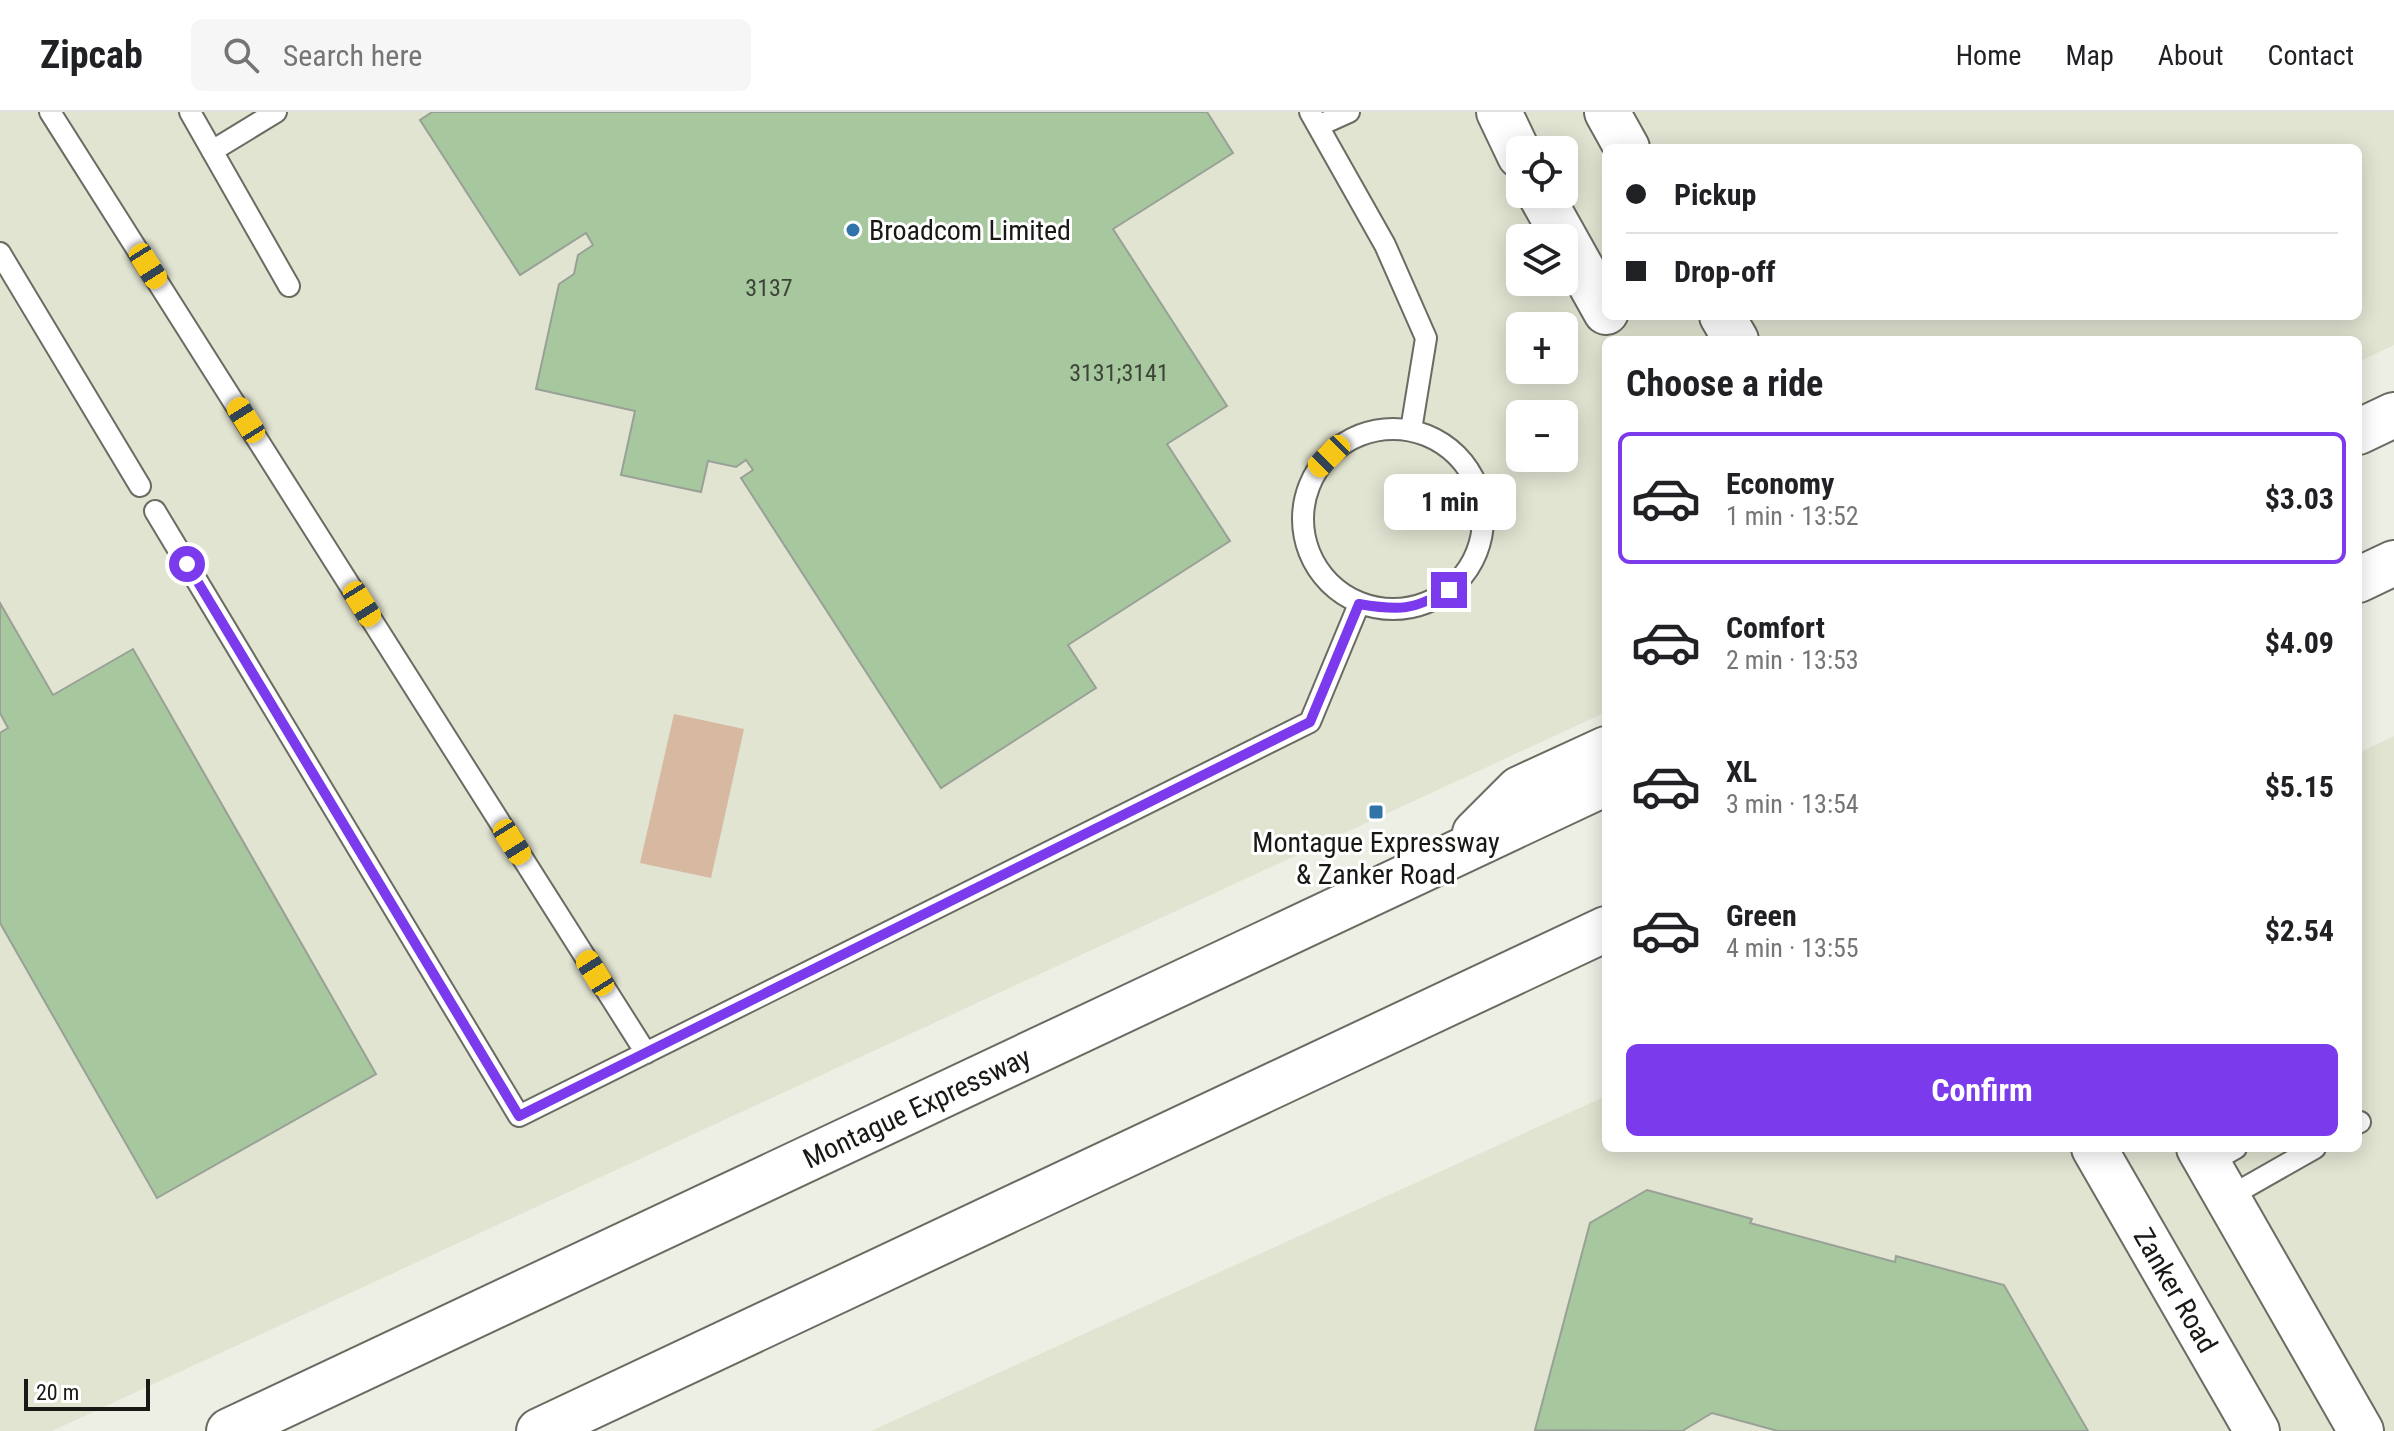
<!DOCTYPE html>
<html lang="en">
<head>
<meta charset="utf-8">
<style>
  body { margin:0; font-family:"Roboto Condensed",sans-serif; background:#f6f6f6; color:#202124; height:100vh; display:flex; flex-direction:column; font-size:30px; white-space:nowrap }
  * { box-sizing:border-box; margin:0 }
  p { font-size:26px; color:#757577 }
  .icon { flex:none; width:44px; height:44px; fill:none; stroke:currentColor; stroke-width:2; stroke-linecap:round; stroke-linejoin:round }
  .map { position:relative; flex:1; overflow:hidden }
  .panel { position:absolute; left:1602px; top:224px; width:760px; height:816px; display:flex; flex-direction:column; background:#fff; border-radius:12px; box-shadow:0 4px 20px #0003 }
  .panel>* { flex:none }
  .guide { position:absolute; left:1602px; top:32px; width:760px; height:176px; border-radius:12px; box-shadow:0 4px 20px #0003; display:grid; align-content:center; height:176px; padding:0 24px; background:#fff }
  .buttons { position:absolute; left:1506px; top:24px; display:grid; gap:16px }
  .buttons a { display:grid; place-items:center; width:72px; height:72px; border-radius:12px; background:#fff; box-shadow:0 4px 20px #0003; font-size:40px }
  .scale { position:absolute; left:24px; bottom:20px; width:126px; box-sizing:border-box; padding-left:8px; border:4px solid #181815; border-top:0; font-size:22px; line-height:28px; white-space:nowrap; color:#181815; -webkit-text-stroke:6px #fff; paint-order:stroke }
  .end { position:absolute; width:36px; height:36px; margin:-18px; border:10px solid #7c3aed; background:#fff; box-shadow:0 0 0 4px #fff }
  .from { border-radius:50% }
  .bubble { position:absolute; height:56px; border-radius:12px; background:#fff; box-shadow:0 4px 20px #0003; font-size:26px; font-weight:700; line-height:56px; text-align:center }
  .car { position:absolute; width:24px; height:48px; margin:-24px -12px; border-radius:10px; box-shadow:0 0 6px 2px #0007; background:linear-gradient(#f5c518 24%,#345 0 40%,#f5c518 0 76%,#345 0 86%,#f5c518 0) }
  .guide b { display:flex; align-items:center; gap:28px; height:76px; font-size:30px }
  .guide b+b { border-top:2px solid #e0e0e0 }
  .guide i { width:20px; height:20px; background:#202124 }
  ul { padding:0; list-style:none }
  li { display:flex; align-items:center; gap:24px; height:132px; margin:0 16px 12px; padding:0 8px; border:4px solid transparent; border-radius:12px }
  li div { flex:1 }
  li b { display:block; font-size:30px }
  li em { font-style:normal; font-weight:700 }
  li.selected { border-color:#7c3aed }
  li>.icon { width:72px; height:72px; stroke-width:1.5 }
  h2 { padding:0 24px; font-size:36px; line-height:96px }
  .action { display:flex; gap:16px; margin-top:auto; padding:16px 24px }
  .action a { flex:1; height:92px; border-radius:12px; background:#7c3aed; color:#fff; font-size:32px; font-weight:700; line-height:92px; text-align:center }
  header { display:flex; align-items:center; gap:48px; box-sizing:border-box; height:112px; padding:0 40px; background:#fff; border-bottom:2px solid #e0e0e0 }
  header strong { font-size:38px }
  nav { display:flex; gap:44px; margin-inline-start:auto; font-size:28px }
  .search { width:560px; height:72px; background:#f6f6f6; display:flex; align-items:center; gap:20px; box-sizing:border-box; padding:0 28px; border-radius:12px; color:#757577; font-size:30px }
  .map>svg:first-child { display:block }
</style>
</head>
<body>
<header>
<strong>Zipcab</strong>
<div class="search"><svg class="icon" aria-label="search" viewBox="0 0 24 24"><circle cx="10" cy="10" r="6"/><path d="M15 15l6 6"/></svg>Search here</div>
<nav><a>Home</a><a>Map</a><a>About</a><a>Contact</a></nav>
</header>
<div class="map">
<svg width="2394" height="1319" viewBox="0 0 2394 1319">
  <rect width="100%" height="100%" fill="#edeee4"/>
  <path fill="#e2e4d2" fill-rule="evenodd" d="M0,0H2394V233L2358,250V228H1606V600L52,1319H0ZM1606,36H2358V204H1606ZM1520,38H1564V82H1520ZM1520,126H1564V170H1520ZM1520,214H1564V258H1520ZM1520,302H1564V346H1520Z
    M2394,624V1319H871L1606,984V1036H2358V641Z"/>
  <path fill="#d7b8a1" d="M674,602L744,617L711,766L640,751Z"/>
  <path fill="#a7c89e" stroke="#99a097" stroke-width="2" d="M432,0H1207L1233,41L1113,117L1227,294L1167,332L1230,429L1068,533L1096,576L941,676L741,366L753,358L746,348L736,355L708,349L701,380L621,363L635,299L536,277L559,172L574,162L578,143L593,133L586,121L520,163L420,8Z
    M0,491L53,583L133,537L376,962L157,1086L0,811V621L8,616L0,601Z
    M1647,1078L1752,1107L1750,1111L1895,1150L1896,1144L2004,1173L2088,1319H1778L1712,1301L1682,1319L1535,1318L1590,1111Z"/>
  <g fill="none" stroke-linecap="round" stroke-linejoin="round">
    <g stroke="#6a6b62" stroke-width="24">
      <path id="service" d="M50,0L646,941
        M190,0L289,174
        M1310,0L1385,133L1426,226L1411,318
        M1318,14L1349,0
        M212,39L276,0
        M0,141L140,374
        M1303 407a90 90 0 1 1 180 0a90 90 0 1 1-180 0Z
        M155,399L519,1004L1310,610L1359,492
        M2358,1011L2360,1010
        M2208,1052L2236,1036
        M2227,1086L2315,1036"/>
    </g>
    <g stroke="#6a6b62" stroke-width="48">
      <g id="primary">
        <path d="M1499,0L1520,44"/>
        <path d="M1607,0L1627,36"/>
        <path d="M1540,82L1606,200"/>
        <path d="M1722,204L1736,228"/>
        <path id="s1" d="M2094,1036L2257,1319"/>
        <path d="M2199,1036L2361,1319"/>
      </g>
    </g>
    <g stroke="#6a6b62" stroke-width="48">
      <g id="trunk">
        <path d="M2358,320L2394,303"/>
        <path d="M2358,468L2394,451"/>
        <path d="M1475,721L1519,677L1606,637"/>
        <path id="s2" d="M229,1319L1606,671"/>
        <path d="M539,1319L1606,817"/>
      </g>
    </g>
    <use href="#service" stroke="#fff" stroke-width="20"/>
    <use href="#primary" stroke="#fff" stroke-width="44"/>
    <use href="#trunk" stroke="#fff" stroke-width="44"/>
  </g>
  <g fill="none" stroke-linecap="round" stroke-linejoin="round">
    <path stroke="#7c3aed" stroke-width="10" d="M187,452L519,1004L1310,610L1359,492C1400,499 1413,498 1449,478"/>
  </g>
  <g fill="#3074a9" stroke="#fff" stroke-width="3">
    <circle cx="853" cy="118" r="8"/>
    <rect x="1368" y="692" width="16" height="16" rx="4"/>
  </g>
  <g text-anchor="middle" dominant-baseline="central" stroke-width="6" stroke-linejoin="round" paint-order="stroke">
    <g font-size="24" fill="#3c4437">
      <text x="769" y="176">3137</text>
      <text x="1119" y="261">3131;3141</text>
    </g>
    <g font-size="28" fill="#181815" stroke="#fff" text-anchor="start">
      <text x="869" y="118">Broadcom Limited</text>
      <text x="1376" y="730" text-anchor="middle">Montague Expressway<tspan x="1376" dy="32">&amp; Zanker Road</tspan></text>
    </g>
    <g font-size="28" fill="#181815" stroke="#fff">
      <text stroke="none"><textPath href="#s2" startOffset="760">Montague Expressway</textPath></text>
      <text stroke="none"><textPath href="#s1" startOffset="164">Zanker Road</textPath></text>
    </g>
  </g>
</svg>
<div class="buttons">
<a><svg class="icon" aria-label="locate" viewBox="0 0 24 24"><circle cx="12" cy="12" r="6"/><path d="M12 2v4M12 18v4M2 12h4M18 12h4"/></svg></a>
<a><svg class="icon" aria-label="layers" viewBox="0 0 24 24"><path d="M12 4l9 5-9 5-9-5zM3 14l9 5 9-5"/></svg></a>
<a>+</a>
<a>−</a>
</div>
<div class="scale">20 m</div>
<i class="end from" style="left:187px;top:452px"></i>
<i class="end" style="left:1449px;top:478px"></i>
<div class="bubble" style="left:1384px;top:362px;width:132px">1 min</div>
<i class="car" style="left:148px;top:154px;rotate:148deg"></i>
<i class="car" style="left:246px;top:308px;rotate:328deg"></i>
<i class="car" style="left:1329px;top:344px;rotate:225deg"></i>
<i class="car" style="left:362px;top:492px;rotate:148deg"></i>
<i class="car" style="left:512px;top:730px;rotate:148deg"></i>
<i class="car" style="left:595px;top:861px;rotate:328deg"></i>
<div class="guide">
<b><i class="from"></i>Pickup</b>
<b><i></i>Drop-off</b>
</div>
<section class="panel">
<h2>Choose a ride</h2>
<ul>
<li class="selected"><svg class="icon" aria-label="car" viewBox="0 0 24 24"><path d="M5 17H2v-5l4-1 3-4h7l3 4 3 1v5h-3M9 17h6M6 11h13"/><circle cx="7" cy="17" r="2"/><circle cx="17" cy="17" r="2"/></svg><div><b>Economy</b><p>1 min · 13:52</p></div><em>$3.03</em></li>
<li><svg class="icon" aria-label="car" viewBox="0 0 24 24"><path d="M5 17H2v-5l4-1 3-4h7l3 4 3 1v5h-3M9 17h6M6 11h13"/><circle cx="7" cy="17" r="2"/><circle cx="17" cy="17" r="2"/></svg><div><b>Comfort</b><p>2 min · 13:53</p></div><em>$4.09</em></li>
<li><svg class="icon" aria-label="car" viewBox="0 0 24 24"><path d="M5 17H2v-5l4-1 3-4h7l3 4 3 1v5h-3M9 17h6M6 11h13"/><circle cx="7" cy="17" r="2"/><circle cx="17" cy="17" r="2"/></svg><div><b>XL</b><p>3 min · 13:54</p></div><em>$5.15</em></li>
<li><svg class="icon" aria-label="car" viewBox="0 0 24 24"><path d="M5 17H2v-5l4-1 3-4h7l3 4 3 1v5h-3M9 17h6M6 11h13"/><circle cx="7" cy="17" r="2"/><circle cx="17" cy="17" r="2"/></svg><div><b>Green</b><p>4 min · 13:55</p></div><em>$2.54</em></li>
</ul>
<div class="action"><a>Confirm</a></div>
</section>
</div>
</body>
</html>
